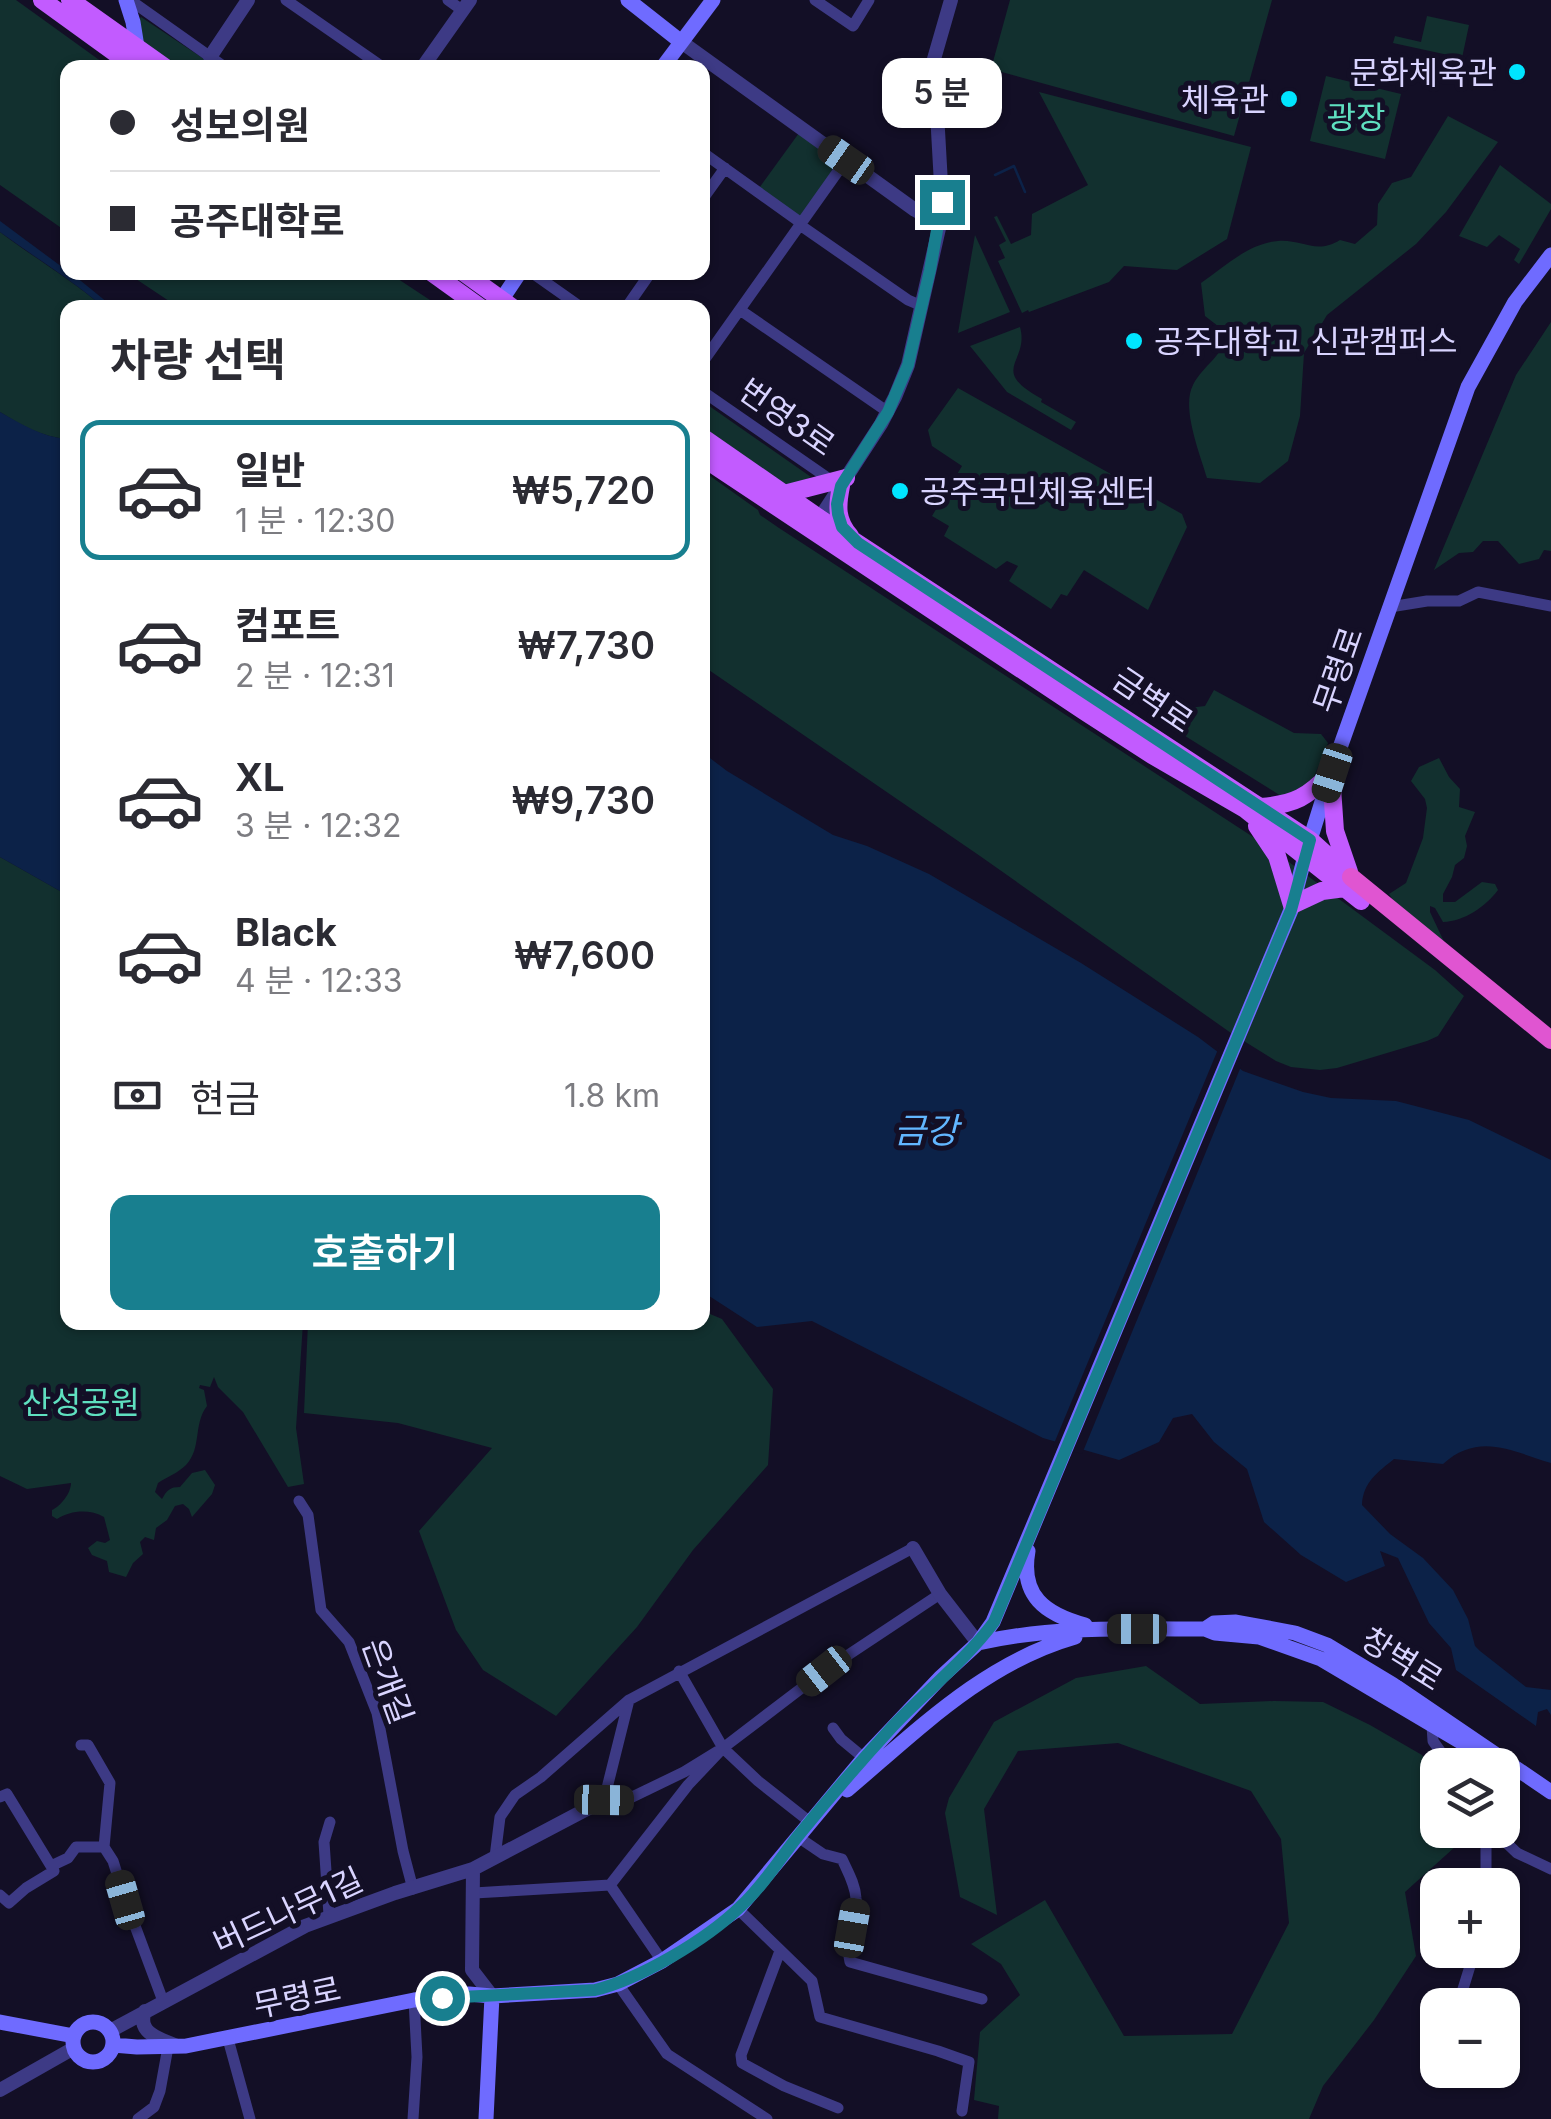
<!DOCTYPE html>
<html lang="ko">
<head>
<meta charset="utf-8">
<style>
  body { margin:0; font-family:Inter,"Noto Sans KR",sans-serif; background:#f7f7f7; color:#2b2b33; height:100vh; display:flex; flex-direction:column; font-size:38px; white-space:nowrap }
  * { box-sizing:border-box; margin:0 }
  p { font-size:32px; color:#7c7c81 }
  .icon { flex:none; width:55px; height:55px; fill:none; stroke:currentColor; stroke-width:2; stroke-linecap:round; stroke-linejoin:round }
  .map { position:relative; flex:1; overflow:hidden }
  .side { position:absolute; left:60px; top:300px; width:650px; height:1030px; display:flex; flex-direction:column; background:#fff; border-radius:20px; box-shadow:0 2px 8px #0004 }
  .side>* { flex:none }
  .top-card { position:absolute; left:60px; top:60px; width:650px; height:220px; border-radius:20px; box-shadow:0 2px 8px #0004; display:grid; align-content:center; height:220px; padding:0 50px; background:#fff }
  .buttons { position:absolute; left:1420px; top:1748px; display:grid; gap:20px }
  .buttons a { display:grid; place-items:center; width:100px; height:100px; border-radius:20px; background:#fff; box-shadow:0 2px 8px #0004; font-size:50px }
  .end { position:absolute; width:45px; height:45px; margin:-22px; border:12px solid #187f8f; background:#fff; box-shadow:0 0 0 5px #fff }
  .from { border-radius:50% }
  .bubble { position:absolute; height:70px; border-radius:20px; background:#fff; box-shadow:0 2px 8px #0004; font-size:32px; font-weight:600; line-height:70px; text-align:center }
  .car { position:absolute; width:30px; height:60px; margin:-30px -15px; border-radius:12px; box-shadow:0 0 8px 2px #0007; background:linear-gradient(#222 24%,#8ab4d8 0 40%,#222 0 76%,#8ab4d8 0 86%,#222 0) }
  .top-card b { display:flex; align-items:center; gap:35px; height:95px; font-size:38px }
  .top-card b+b { border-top:2px solid #e1e1e2 }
  .top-card i { width:25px; height:25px; background:#2b2b33 }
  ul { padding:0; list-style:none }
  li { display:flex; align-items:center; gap:30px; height:140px; margin:0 20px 15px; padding:0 30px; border:5px solid transparent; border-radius:20px }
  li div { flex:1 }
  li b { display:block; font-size:38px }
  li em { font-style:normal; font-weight:600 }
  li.current { border-color:#187f8f }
  li>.icon { width:90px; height:90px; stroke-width:1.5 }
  h2 { padding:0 50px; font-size:45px; line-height:120px }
  .pay { display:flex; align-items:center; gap:25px; height:110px; padding:0 50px; font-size:38px }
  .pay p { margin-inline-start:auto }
  .cta { display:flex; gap:20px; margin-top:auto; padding:20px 50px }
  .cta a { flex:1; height:115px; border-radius:20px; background:#187f8f; color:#fff; font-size:40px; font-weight:600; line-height:115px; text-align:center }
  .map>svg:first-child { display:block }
</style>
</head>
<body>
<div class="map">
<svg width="1551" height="2119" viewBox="0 0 1551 2119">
  <rect width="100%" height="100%" fill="#130f26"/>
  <path fill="#12302f" d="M0,0H16L109,67L68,68L67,232L0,185Z
    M1010,0H1272L1234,136L991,69Z
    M1427,16L1469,25L1462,58L1393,43L1395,36L1421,42Z
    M141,17L216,67H178L141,42L136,25Z
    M1326,76L1401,94L1385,159L1310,141Z
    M1039,92L1251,147L1227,239L1177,270L1124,266L1109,282L1029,312L1028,310L1022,313L998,261L1005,258L999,245L1006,241L994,217L997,216L1011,244L1031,235L1032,214L1088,185Z
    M1448,116L1498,142L1446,212L1416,244L1327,315L1304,353L1300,416L1288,461L1260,483L1207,478C1200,454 1181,408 1193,385C1203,365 1224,356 1227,333L1205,316L1201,283C1224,267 1249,243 1278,241C1302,239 1316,255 1340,240L1355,244L1377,225L1378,204L1392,183L1411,177Z
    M799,133L839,162L797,220L757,191Z
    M1500,165L1551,204V209L1519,264L1514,260L1520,249L1499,235L1487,247L1459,236Z
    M0,232C34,258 71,279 103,307L68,308L67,439C42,437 21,425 0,412Z
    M975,235L1010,312L958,333Z
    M127,273H389L436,304L450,307H178Z
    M1551,322V551L1544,550L1539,559L1519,564L1498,541H1483L1473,552L1459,553L1434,570L1516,375Z
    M1020,327C1030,363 987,369 1042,399L1041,402L1076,422L1071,430L1007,392L970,346Z
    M958,388L1182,514L1187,527L1148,610L1084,570L1067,596L1061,594L1051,609L1009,581L1018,566L1007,561L996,569L944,536L949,526L932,516L962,466L932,446L928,430Z
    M702,401L811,477L789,487L703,428Z
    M703,471L758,510L760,515L779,528L1270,848L1435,970L1464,996L1438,1036L1427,1041L1337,1068L1320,1070L1291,1067L1276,1061L1231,1033L980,856L703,666Z
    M1214,690L1294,733L1321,734L1328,743L1311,784L1299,794L1281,796L1158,719L1166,706L1180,709L1205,706Z
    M1439,758L1449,777L1460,789L1459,807L1475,812L1465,836L1467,846L1464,858L1455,865L1452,877L1443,894V902H1455L1482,882L1495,884L1498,890C1485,907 1465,921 1443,922L1435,908L1430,906V912L1448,950L1397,906L1389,894L1406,883L1423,838L1427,808L1425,799L1411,781L1419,767Z
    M0,857L60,891L67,900L68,1322L303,1323L296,1428L304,1484L288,1487L243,1412L218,1387L214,1377L210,1387L200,1385L199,1388L204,1390L207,1406C193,1424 202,1448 186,1465C178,1473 167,1477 158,1483L155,1492L162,1499C167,1490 170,1487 180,1487L192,1473L205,1470L215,1485L212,1494L192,1517L189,1509L183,1504L175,1506L167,1520L156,1528L154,1540L145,1537L140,1542L143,1554L133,1563L126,1577L109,1572L107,1561L92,1555L88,1548L97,1541L105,1543L110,1540L104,1517C90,1509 71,1510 57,1519L52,1516V1510C61,1506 71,1493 71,1483L27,1489L0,1476Z
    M703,1311L722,1319L773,1389L768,1465L693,1550L637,1627L556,1716L483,1670L456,1630L419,1531L492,1448L398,1423L304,1413L308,1323L702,1322Z
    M1146,1666L1200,1704L1274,1701L1323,1702L1370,1725L1422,1755L1437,1778L1438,1830H1464L1466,1837L1405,1892L1416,1956L1374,2020L1323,2086L1309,2119H998L999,2106L974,2100L980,2032L1020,1995L1001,1964L971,1944L1045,1900L1124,2036L1232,2034L1289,1923L1281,1839L1251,1791L1118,1743L1018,1751L984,1809L997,1915L960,1897L945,1813L949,1798L994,1722L1076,1678Z"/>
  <path fill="#0c2248" d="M0,221L81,281L113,307H103C71,279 34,257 0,232Z
    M0,412C21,424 42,437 67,439V898L60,891L0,857Z
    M702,752L727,771L833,835L867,846L929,874L1081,963L1198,1037L1243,1071L1303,1092L1331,1098L1396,1101L1469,1120L1551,1160V1463C1511,1451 1479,1432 1443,1464L1394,1459C1378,1472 1363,1482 1362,1505L1390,1534L1423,1558L1453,1590L1468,1619L1475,1646L1480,1651L1526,1687L1551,1690V1715L1547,1709L1538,1712L1536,1726L1456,1670L1451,1648L1429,1623L1398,1558L1380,1551L1385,1566L1346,1582L1301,1555L1264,1522L1247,1469L1214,1442L1192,1414L1173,1418L1159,1442L1119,1460L1043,1438L812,1321L757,1327L703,1292Z"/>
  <path fill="#130f26" d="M1219,1047L1242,1064L1082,1454L1053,1446Z"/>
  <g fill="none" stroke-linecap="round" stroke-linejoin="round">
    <path stroke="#0c2248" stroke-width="2.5" d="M995,175L1014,166L1025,192"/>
    <path stroke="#3d3a85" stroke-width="11" d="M130,0L226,68
      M286,0L384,68
      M448,0L462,10
      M815,0L853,26L869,0
      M702,152L797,220L800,225L908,300L922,306
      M702,200L725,168
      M531,272L582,308
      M626,308L651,272
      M740,310L888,412
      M702,363L846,160
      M702,391L835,483
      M1390,607L1427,601H1459L1478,592L1551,606
      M299,1501L308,1515L321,1610L349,1642L377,1713L403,1851L413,1889
      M679,1671L723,1748L758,1781L810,1822
      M1432,1726L1433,1741L1450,1765
      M833,1728L841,1739L864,1758
      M723,1748L684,1772L626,1800H604L629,1700L913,1548
      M0,1797L7,1794L54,1871L26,1888L9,1903L0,1895
      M1502,1799L1520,1771
      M1493,1830L1517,1853L1551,1869
      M798,1837L823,1854L842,1859C848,1872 855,1884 856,1898C858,1919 845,1942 850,1962L982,1999
      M104,1847L113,1861L125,1899L163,2001
      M495,1857L500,1817L515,1795L541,1777L629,1700
      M51,1866L68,1858L76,1847H104L110,1783L88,1745H81
      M610,1885L688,1785L723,1748L824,1671L940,1594
      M610,1885L662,1961
      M1486,1885V1830
      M474,1893L610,1885
      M738,1909L812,1981L820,2017L938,2051L969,2062L962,2111
      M329,1915L324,1842L330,1822
      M780,1951L741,2055L742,2063L784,2086L838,2108
      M618,1984L667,2054L767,2119
      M1458,2005L1475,1950
      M228,2039L250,2119
      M1427,2074L1438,2054
      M138,2119L154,2107L160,2091L168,2047
      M413,2119L417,2057L414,2000"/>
    <path stroke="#3d3a85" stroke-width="14" d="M680,41L915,210L940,224
      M210,57L248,0
      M422,68L470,0
      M814,527L881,424L895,397L908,365L940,224L942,202L934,59L951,0
      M913,1548L940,1594L978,1643
      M473,1869L472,1970L492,1996
      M145,2011C136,2033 160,2039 177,2046
      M110,2031L305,1926L395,1893L473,1869L604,1800
      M0,2090L74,2048"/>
    <path stroke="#6f6bff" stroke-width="15" d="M126,0L133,22L137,47
      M628,0L680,41
      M662,68L713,0
      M496,308L520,272
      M1028,1551C1020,1596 1045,1614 1085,1625
      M1205,1629L1214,1623L1236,1622L1295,1633L1327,1645L1395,1686L1551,1792
      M978,1643C1052,1626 1129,1629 1205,1629L1215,1633L1259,1637L1321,1659L1500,1765
      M847,1790C918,1730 984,1663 1075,1637
      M73 2042a20 20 0 1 1 40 0a20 20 0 1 1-40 0Z
      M0,2022L74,2036
      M113,2045L137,2047L186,2046L414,2000L469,1994L492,1996L595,1990L618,1984L662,1961L738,1909L864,1758L941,1677L978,1643L993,1622L1291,910L1305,856L1331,773L1468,387L1515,302L1551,255
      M486,2119L492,1996"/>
    <path stroke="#c25bff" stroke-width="18" d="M42,0L136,68
      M70,0L166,68
      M431,272L481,308
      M463,272L513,308
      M702,437L819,518L1310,840L1351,877
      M702,457L1084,711L1152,755L1245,809L1361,901
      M841,486C837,506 836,520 850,536
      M784,494L846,478
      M1331,773L1335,831L1349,872
      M1261,807C1296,804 1307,797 1331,773
      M1257,826L1277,856L1292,905L1322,891L1345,888"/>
    <path stroke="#e055d1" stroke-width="18" d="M1351,877L1551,1040"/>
  </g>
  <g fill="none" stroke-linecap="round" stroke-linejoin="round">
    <path stroke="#187f8f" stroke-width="12" d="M442,1998L595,1990C640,1979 706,1940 740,1907C762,1887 779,1860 798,1836C828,1799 860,1762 893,1726C926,1691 965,1661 994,1622L1291,910L1310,840L858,543L842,527L838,514L837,504L841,486L888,412L908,365L930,270L942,202"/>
  </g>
  <g fill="#00e5ff" stroke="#130f26" stroke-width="4">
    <circle cx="1517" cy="72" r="10"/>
    <circle cx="1289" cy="99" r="10"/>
    <circle cx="1134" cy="341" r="10"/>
    <circle cx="900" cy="491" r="10"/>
  </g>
  <g text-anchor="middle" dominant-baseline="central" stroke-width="10" stroke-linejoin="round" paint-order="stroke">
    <g font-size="32" fill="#d9d4ff" stroke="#130f26" text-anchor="end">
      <text x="1497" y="72">문화체육관</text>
      <text x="1269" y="99">체육관</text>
      <text x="1154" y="341" text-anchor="start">공주대학교 신관캠퍼스</text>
      <text x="920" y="491" text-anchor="start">공주국민체육센터</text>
    </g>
    <g font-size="32" fill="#5fe0c0" stroke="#130f26">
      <text x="1356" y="117">광장</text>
      <text x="81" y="1402">산성공원</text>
    </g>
    <g font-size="32" fill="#d9d4ff" stroke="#130f26">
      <text transform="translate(787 417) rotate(35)">번영3로</text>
      <text transform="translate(1338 670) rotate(-71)">무령로</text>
      <text transform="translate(1153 700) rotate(34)">금벽로</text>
      <text transform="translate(1402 1659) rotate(32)">창벽로</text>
      <text transform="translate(388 1681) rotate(70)">은개길</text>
      <text transform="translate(288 1911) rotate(-25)">버드나무1길</text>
      <text transform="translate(297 1997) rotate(-12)">무령로</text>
    </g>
    <g font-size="35" font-style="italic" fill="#62b6ff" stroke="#130f26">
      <text x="926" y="1130">금강</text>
    </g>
  </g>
</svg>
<div class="buttons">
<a><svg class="icon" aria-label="layers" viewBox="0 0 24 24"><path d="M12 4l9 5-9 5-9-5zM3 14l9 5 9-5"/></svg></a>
<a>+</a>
<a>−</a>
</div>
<i class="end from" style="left:442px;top:1998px"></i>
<i class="end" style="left:942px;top:202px"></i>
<div class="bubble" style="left:882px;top:58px;width:120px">5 분</div>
<i class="car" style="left:846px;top:160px;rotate:305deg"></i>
<i class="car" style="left:1332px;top:773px;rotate:198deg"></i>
<i class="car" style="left:1137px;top:1629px;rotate:270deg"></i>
<i class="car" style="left:824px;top:1671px;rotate:232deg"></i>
<i class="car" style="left:604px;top:1800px;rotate:91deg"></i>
<i class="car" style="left:125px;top:1900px;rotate:344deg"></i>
<i class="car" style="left:852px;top:1928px;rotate:10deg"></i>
<div class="top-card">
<b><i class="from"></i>성보의원</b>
<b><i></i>공주대학로</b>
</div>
<section class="side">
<h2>차량 선택</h2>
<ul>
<li class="current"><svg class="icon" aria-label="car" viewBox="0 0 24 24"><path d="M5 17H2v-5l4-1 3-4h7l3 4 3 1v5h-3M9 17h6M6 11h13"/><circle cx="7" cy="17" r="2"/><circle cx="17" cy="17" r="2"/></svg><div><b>일반</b><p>1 분 · 12:30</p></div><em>₩5,720</em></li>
<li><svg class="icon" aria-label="car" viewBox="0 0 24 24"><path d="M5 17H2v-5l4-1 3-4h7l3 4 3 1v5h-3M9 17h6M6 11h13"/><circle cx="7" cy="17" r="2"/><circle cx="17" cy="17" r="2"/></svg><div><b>컴포트</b><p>2 분 · 12:31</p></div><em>₩7,730</em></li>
<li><svg class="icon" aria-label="car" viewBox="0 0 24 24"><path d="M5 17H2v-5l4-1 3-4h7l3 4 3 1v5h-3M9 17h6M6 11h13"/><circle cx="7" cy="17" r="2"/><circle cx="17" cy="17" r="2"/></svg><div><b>XL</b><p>3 분 · 12:32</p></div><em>₩9,730</em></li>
<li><svg class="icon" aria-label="car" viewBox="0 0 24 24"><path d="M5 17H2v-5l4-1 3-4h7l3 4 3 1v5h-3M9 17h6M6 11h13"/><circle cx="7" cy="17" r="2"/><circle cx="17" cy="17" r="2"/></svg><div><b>Black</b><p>4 분 · 12:33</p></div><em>₩7,600</em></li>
</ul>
<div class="pay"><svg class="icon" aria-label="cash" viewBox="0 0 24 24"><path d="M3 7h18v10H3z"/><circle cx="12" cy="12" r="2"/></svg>현금<p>1.8 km</p></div>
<div class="cta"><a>호출하기</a></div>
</section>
</div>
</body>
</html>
